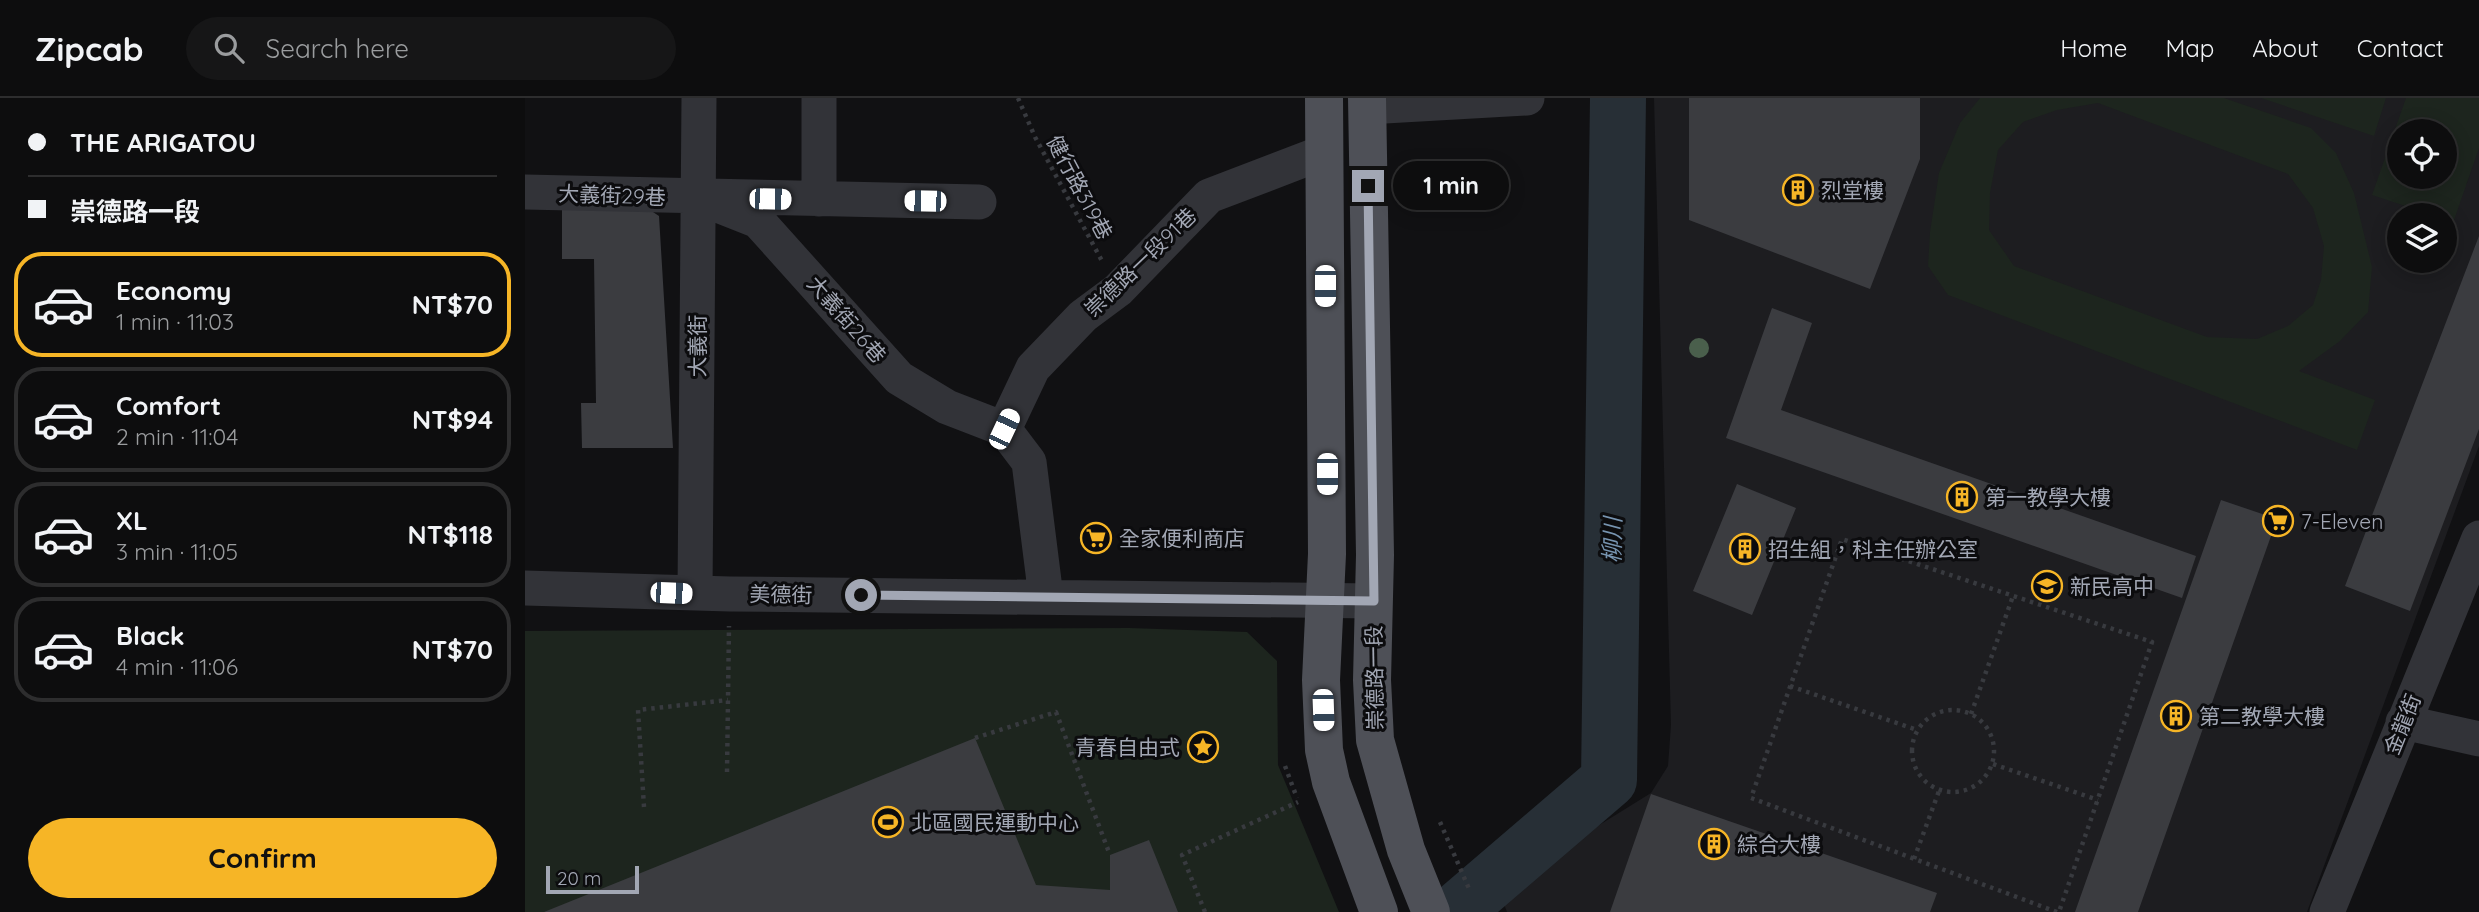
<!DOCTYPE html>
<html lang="en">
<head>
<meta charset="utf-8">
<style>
  body { margin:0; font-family:Quicksand,"Noto Sans TC",sans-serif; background:#161617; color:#f1f3f6; height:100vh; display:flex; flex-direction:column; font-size:26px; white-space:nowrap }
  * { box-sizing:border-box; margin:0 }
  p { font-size:23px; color:#9a9c9e }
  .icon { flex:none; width:38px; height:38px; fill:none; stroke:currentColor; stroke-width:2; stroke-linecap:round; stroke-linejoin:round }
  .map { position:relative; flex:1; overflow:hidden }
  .panel { display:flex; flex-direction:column; background:#0d0d0e; width:525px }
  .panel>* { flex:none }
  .guide { display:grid; align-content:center; height:154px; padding:0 28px; background:#0d0d0e }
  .tools { position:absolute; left:1862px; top:21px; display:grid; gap:14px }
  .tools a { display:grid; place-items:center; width:70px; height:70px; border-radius:50%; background:#0d0d0e; box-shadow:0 4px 18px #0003,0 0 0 2px #2d2d2e; font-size:35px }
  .scale { position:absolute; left:21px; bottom:18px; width:93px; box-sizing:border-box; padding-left:7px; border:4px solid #a2a7b4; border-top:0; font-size:19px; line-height:24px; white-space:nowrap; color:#a2a7b4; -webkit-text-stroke:5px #0c0c0e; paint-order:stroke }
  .end { position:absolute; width:32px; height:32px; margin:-16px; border:9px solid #a2a7b4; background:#111; box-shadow:0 0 0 4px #111 }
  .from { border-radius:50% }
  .bubble { position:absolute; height:49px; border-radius:24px; background:#0d0d0e; box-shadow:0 4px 18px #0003,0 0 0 2px #2d2d2e; font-size:23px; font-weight:700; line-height:49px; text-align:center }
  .car { position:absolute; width:21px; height:42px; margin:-21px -10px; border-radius:9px; box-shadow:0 0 5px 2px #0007; background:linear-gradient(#fff 24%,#345 0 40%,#fff 0 76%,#345 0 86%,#fff 0) }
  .guide b { display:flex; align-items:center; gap:24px; height:66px; font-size:26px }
  .guide b+b { border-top:2px solid #2d2d2e }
  .guide i { width:18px; height:18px; background:#f1f3f6 }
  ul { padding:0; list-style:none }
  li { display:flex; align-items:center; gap:21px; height:105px; margin:0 14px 10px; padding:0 14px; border:4px solid #2d2d2e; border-radius:28px }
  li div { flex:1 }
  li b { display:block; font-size:26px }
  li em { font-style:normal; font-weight:700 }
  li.current { border-color:#f6b526 }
  li>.icon { width:63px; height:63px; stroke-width:1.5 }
  .button { display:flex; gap:14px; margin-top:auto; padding:14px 28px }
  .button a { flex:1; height:80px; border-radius:42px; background:#f6b526; color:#111; font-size:28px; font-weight:700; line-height:80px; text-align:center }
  header { display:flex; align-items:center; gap:42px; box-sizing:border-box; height:98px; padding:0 35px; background:#0d0d0e; border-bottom:2px solid #2d2d2e }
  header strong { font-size:33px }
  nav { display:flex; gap:38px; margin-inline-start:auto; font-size:24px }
  .search { width:490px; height:63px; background:#161617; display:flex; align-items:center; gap:18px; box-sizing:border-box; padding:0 24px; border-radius:38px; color:#9a9c9e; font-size:26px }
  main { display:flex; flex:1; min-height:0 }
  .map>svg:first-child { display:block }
</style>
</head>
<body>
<header>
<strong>Zipcab</strong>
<div class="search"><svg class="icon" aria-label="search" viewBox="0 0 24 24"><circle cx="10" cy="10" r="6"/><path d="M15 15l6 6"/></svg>Search here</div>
<nav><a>Home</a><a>Map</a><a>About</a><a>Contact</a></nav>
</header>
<main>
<section class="panel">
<div class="guide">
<b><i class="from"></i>THE ARIGATOU</b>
<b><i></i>崇德路一段</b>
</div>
<ul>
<li class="current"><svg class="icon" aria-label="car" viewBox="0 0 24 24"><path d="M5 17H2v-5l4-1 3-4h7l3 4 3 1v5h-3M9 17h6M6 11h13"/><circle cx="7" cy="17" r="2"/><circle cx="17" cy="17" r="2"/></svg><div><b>Economy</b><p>1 min · 11:03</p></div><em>NT$70</em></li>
<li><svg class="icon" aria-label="car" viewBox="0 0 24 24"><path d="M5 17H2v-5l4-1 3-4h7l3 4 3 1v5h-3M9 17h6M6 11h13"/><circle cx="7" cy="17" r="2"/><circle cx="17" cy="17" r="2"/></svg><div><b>Comfort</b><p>2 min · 11:04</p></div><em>NT$94</em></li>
<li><svg class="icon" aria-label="car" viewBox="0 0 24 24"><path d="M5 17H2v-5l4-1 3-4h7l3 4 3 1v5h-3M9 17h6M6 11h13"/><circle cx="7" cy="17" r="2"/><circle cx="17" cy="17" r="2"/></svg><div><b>XL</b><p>3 min · 11:05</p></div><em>NT$118</em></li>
<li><svg class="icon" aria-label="car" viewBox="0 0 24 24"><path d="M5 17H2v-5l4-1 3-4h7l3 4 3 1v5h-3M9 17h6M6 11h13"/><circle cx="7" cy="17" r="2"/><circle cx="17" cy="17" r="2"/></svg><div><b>Black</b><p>4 min · 11:06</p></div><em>NT$70</em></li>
</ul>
<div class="button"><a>Confirm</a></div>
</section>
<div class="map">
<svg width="1954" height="814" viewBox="0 0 1954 814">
  <rect width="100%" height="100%" fill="#111113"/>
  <path fill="#1d1d20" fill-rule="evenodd" d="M1129,0H1954V348L1782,814H982L973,790L1126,695L1143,668L1146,627ZM1874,33H1920V79H1874ZM1874,117H1920V163H1874Z"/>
  <path fill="#1d251e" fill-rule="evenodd" d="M1455,0H1699L1786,30L1811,55L1829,95L1847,169L1843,214L1815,243L1774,273L1850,302L1832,352L1423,197L1403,168L1405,134L1414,75L1435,25ZM1573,5L1763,76L1788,110L1799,148L1796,182L1788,207L1763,228L1732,241L1682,239L1489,168L1464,132L1465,95L1473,52L1498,24L1532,12Z
    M1736,0H1861L1849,38Z
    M1881,0H1954V50L1928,125L1920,122V117H1907L1847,97ZM1920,33V79H1874V33Z
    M604,530L722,534L752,563L753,667L814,814H0V533Z"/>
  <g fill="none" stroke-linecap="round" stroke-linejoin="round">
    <path stroke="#272f36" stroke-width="56" d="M930,814L1084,682L1093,0"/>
  </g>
  <path fill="#3b3c40" d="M1164,0H1395V61L1345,191L1164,122Z
    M37,106H116L134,118L148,350H57L56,305H71L69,161H37Z
    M1954,138V331L1885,513L1820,488Z
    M1247,210L1287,225L1256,312L1671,458L1657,500L1201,340Z
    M1212,386L1271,410L1227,517L1168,493Z
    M1696,402L1752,421L1613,814H1550Z
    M450,640L511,787L585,792V757L624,742L653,814H19Z
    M1126,696L1412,795L1405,814H1085Z"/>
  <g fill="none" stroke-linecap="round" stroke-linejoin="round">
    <path stroke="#383a3f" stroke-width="4.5" stroke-dasharray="3.5 5" stroke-linecap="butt" d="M493,0L510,39L577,163
      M1265,588L1392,632
      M1387 653a41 41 0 1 1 82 0a41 41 0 1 1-82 0Z
      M1446,616L1488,498
      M450,640L531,614L585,757
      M1468,666L1573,702
      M760,668L772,700
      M202,674L204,528
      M119,709L113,612L203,602
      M915,724L945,793
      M1389,761L1414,693
      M680,814L657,757L773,704
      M1532,814L1226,700L1317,441L1627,544L1534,814"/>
    <path stroke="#323338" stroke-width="35" d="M294,0V101
      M842,9L1002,0
      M0,94L454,104
      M190,106L233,123L374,280L422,309L479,331
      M479,331L508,270L558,218L593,192L684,98L799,54
      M479,331L504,364L521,499
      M0,490L205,496L849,503
      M170,495L174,0
      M1878,624L1954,641
      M1802,814L1954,440"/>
    <path stroke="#4e5057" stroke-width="38" d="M799,0L802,456L796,582L799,652L806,684L854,814
      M842,0L850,457L847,582L850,642L881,752L906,814"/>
  </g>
  <circle fill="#4a5f4c" cx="1174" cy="250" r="10"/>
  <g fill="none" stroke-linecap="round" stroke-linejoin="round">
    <path stroke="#a2a7b4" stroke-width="9" d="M336,497L849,503L843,88"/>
  </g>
  <defs>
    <g id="building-ring" transform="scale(1.575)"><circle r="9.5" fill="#0c0c0e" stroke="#f6b526" stroke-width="1.5"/><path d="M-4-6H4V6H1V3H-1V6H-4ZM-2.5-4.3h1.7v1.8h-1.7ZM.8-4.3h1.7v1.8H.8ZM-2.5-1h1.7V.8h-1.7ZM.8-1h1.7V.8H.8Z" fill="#f6b526"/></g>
    <g id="supermarket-ring" transform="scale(1.575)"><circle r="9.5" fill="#0c0c0e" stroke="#f6b526" stroke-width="1.5"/><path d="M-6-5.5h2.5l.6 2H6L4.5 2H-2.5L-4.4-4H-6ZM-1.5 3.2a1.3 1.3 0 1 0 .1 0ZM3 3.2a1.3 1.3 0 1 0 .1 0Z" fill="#f6b526"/></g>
    <g id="school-ring" transform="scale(1.575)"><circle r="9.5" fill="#0c0c0e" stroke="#f6b526" stroke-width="1.5"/><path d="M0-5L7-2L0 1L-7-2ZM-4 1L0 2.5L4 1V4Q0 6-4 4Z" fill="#f6b526"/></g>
    <g id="sight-ring" transform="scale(1.575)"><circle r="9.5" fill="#0c0c0e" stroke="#f6b526" stroke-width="1.5"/><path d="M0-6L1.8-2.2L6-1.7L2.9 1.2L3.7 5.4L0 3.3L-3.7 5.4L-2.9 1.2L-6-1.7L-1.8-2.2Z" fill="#f6b526"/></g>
    <g id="stadium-ring" transform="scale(1.575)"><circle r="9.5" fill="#0c0c0e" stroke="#f6b526" stroke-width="1.5"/><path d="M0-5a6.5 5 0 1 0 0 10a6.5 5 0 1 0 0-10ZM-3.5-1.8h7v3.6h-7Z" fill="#f6b526"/></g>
  </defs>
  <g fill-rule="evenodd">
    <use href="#building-ring" x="1273" y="92"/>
    <use href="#building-ring" x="1437" y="399"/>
    <use href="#supermarket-ring" x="1753" y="423"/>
    <use href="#supermarket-ring" x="571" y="440"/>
    <use href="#building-ring" x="1220" y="451"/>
    <use href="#school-ring" x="1522" y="488"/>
    <use href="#building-ring" x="1651" y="618"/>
    <use href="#sight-ring" x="678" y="649"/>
    <use href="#stadium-ring" x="363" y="724"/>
    <use href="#building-ring" x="1189" y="746"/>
  </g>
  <g text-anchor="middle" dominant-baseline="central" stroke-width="6" stroke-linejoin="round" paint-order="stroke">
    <g font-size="21" fill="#a2a7b4" stroke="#0c0c0e">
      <text transform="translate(555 89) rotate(62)">健行路319巷</text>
      <text transform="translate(87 97) rotate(2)">大義街29巷</text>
      <text transform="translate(615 164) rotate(-44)">崇德路一段91巷</text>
      <text transform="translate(322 221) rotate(49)">大義街26巷</text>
      <text transform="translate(172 248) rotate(-90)">大義街</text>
      <text transform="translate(256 496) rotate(1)">美德街</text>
      <text transform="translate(849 580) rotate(-91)">崇德路一段</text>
      <text transform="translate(1877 626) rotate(-68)">金龍街</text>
    </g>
    <g font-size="21" fill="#a2a7b4" stroke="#0c0c0e" text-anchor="start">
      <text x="1296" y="92">烈堂樓</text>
      <text x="1460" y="399">第一教學大樓</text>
      <text x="1776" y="423">7-Eleven</text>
      <text x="594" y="440">全家便利商店</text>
      <text x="1243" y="451">招生組，科主任辦公室</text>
      <text x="1545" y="488">新民高中</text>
      <text x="1674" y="618">第二教學大樓</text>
      <text x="655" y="649" text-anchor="end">青春自由式</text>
      <text x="386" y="724">北區國民運動中心</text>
      <text x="1212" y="746">綜合大樓</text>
    </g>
    <g font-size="23" font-style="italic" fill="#7794b0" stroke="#0c0c0e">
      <text transform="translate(1087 442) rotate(-89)">柳川</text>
    </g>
  </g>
</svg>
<div class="tools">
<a><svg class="icon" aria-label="locate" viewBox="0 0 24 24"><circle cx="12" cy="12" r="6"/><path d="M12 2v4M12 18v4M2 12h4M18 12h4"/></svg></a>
<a><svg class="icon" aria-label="layers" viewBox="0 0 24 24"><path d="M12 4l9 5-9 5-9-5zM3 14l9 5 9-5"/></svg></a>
</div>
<div class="scale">20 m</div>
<i class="end from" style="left:336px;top:497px"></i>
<i class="end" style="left:843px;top:88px"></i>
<div class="bubble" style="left:868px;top:63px;width:116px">1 min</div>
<i class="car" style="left:245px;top:101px;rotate:91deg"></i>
<i class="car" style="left:400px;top:103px;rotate:271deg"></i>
<i class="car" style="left:800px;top:188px;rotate:180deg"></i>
<i class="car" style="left:479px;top:331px;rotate:25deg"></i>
<i class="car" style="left:802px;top:376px;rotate:180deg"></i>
<i class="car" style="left:146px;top:495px;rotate:92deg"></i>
<i class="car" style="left:798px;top:612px;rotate:178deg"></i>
</div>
</main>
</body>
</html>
